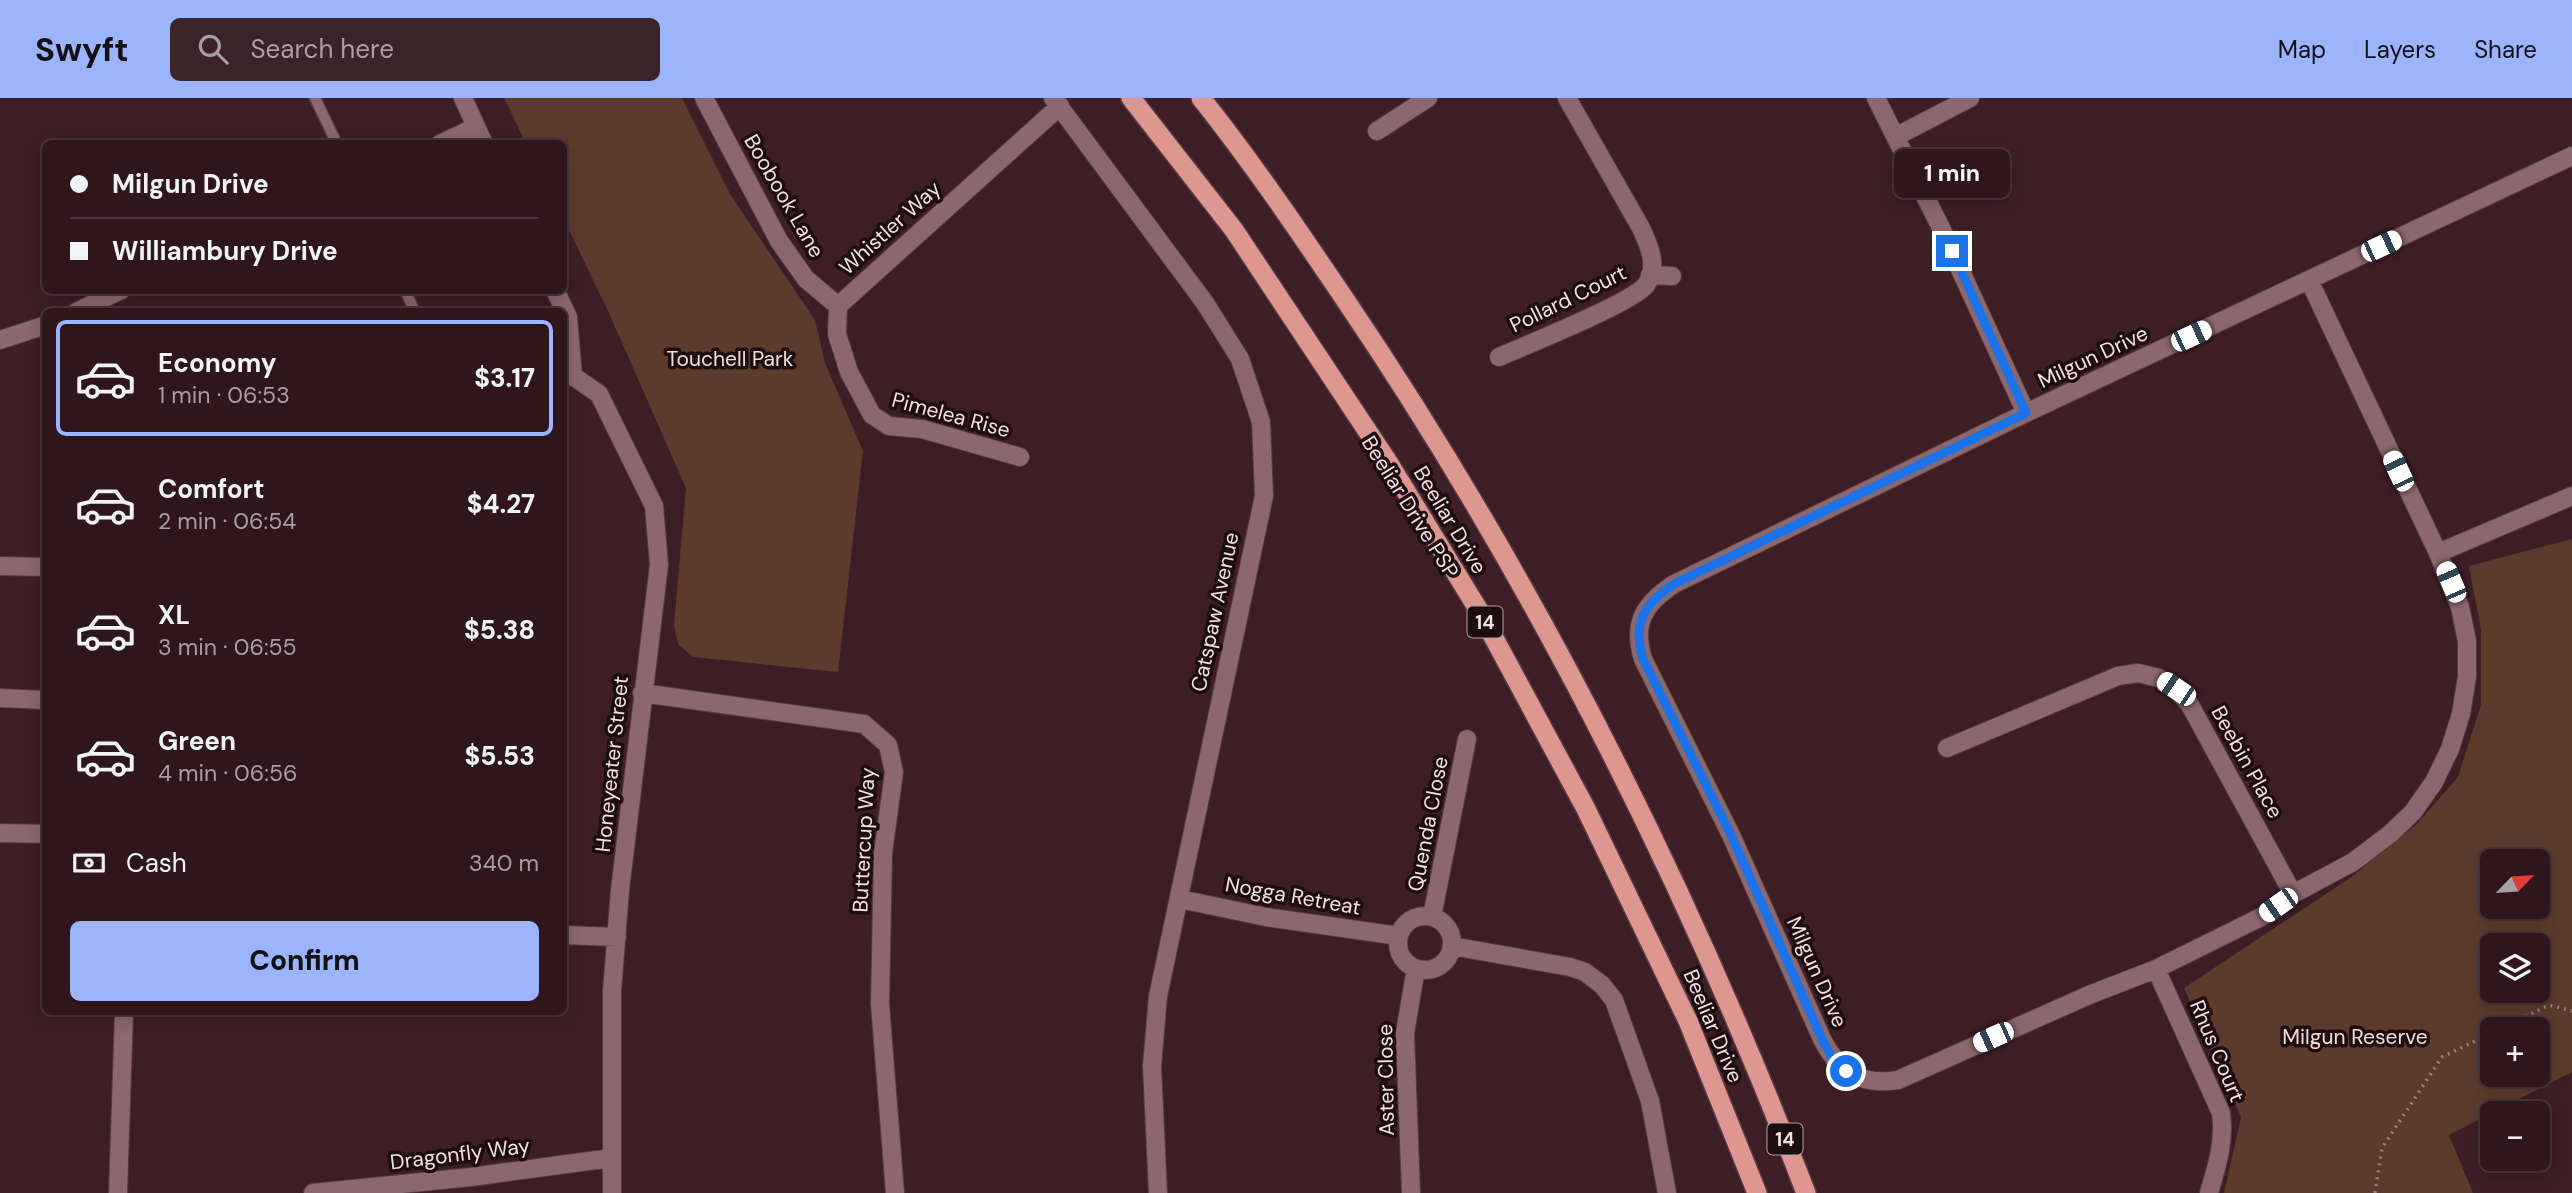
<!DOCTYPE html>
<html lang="en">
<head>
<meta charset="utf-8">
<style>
  body { margin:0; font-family:"DM Sans",sans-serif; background:#3a2329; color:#f1f3f6; height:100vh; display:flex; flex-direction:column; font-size:26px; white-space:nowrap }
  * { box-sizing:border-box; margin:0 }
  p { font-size:23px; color:#a79fa3 }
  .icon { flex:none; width:38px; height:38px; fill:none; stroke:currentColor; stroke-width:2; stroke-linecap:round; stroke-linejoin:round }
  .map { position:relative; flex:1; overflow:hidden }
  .drawer { position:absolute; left:42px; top:210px; width:525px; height:707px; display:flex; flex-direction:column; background:#2e161c; border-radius:10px; box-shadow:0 4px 18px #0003,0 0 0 2px #49353b }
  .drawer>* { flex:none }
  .guide { position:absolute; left:42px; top:42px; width:525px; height:154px; border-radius:10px; box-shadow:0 4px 18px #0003,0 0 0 2px #49353b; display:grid; align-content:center; height:154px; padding:0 28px; background:#2e161c }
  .needle { width:46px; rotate:65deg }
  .tools { position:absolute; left:2480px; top:751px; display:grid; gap:14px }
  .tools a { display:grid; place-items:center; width:70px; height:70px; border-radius:10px; background:#2e161c; box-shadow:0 4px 18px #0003,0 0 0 2px #49353b; font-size:35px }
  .end { position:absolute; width:32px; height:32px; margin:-16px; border:9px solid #1a73e8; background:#fff; box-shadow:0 0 0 4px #fff }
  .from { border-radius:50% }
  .bubble { position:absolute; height:49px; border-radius:10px; background:#2e161c; box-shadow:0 4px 18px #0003,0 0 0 2px #49353b; font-size:23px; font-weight:800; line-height:49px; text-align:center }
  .car { position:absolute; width:21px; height:42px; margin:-21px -10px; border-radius:9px; box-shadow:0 0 5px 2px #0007; background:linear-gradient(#fff 24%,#345 0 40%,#fff 0 76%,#345 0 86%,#fff 0) }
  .guide b { display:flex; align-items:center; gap:24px; height:66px; font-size:26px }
  .guide b+b { border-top:2px solid #49353b }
  .guide i { width:18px; height:18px; background:#f1f3f6 }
  ul { padding:12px 0 0; list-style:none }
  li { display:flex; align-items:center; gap:21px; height:116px; margin:0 14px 10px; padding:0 14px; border:4px solid transparent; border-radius:10px }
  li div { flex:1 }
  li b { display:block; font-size:26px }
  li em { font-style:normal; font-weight:800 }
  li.current { border-color:#9cb4fd }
  li>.icon { width:63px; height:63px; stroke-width:1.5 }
  .pay { display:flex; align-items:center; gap:18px; height:77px; padding:0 28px; font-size:26px }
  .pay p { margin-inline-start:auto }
  .primary-button { display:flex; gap:14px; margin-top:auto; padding:14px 28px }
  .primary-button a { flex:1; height:80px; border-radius:10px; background:#9cb4fd; color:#111; font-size:28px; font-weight:800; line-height:80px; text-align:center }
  header { display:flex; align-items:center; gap:42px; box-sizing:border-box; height:98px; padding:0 35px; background:#9cb4fd; color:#111 }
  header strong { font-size:33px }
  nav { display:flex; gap:38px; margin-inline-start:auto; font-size:24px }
  .search { width:490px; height:63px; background:#3a2329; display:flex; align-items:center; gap:18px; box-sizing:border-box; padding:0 24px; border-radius:10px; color:#a79fa3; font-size:26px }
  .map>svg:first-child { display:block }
</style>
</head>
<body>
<header>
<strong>Swyft</strong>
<div class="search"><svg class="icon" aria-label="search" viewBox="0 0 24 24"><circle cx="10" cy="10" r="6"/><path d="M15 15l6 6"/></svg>Search here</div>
<nav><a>Map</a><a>Layers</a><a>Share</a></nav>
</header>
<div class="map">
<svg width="2572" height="1095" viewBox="0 0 2572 1095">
  <rect width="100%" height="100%" fill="#3d1e25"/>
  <path fill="#5c3b2c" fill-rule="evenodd" d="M504,0H682L730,96L815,222L825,265L863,353L838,574L693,559L678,546L674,527L686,390L608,213L564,122V46L526,45Z
    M2572,441V974L2449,1037L2473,1095H2224L2241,1019L2184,890L2353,778L2417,726L2458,679L2481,607V532L2469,468ZM2492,763H2538V808H2492ZM2492,847H2538V892H2492ZM2492,931H2538V976H2492Z"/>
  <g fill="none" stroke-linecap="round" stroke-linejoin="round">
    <g stroke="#553b41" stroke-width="13">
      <path id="service" d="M315,0L337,46
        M405,192L415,214"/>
    </g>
    <g stroke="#553b41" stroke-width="20">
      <path id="minor" d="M463,0L484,46
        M704,0L779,143L806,181L838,208
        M1053,0L1205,205L1240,261L1261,324L1264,398L1158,898L1152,968L1158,1095
        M1876,0L1941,130L2026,315
        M1377,33L1428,0
        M1897,38L1970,0
        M440,46L476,29
        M1650,177L1672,178
        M2309,182L2438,455L2460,509L2467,543V579L2461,616L2450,651L2434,684L2413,714L2390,736L2353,764L2293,796L2263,818L2156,871L2089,897L1898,982C1861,988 1839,974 1822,941L1731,737L1643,561C1632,525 1644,506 1674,486L2026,315L2572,58
        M555,192L568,219L573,278
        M76,214L121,192
        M0,242L46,227
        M1499,259C1526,247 1632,205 1646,187C1659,169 1649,147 1641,130L1567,0
        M564,279L573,278L599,296L654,408L659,467L620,792L612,893V1095
        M1020,359L922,331L889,328L872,317L849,274L837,236L838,208L1060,8
        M2438,455L2572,398
        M0,468L46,469
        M642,595L864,626L888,647L894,674L883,755L880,906L895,1095
        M0,600L46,602
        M1947,650L2118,578L2138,575L2159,580L2176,591L2190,607L2293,796
        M0,735L46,736
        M1180,801L1266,819L1399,838
        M1398 845a27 27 0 1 1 54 0a27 27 0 1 1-54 0Z
        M1432,819L1467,641
        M564,837L617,839
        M1452,848L1570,869L1585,874L1602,887L1614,902L1650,1003L1667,1095
        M2156,871L2221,1015C2225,1043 2217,1068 2209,1095
        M118,1095L124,914
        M313,1095L471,1079L611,1060
        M1411,1095L1405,935L1416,870"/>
    </g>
    <g stroke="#553b41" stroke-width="22">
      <path id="trunk" d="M1131,0L1234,132L1388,364L1481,516L1586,711L1688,923L1757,1095
        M1201,0C1252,64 1298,132 1344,200C1533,479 1685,781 1806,1095"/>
    </g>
    <path stroke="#9a7f84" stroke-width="3.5" stroke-dasharray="2 5" stroke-linecap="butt" d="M2500,931L2549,907L2572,913
      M2375,1095L2382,1050L2442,959L2492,935"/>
    <use href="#service" stroke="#8c676e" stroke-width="10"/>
    <use href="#minor" stroke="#8c676e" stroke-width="18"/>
    <use href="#trunk" stroke="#de9691" stroke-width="19"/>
  </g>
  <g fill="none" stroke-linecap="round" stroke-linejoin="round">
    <path stroke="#1a73e8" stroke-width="9" d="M1846,973L1832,960L1822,941L1731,737L1643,561C1632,525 1644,506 1674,486L2026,315L1952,153"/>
  </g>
  <g text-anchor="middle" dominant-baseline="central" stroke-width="7" stroke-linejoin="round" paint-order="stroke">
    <g fill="#1b0d10" stroke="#b4a0a3" stroke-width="2">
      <rect x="1467.5" y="508.5" width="35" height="31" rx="5"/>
      <rect x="1767.5" y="1025.5" width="35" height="31" rx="5"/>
    </g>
    <g font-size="19" font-weight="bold" fill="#f5dfe2">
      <text x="1485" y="524">14</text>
      <text x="1785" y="1041">14</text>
    </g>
    <g font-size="21" fill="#f5dfe2" stroke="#1b0d10">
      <text transform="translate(784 98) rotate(60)">Boobook Lane</text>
      <text transform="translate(890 130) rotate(-42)">Whistler Way</text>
      <text transform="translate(1568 201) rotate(-26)">Pollard Court</text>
      <text transform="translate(2093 259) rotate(-25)">Milgun Drive</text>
      <text transform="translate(951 317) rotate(15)">Pimelea Rise</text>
      <text transform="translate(1410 409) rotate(58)">Beeliar Drive PSP</text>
      <text transform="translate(1450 422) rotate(59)">Beeliar Drive</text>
      <text transform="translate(1215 514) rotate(-78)">Catspaw Avenue</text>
      <text transform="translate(2247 664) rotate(61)">Beebin Place</text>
      <text transform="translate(612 666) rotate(-84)">Honeyeater Street</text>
      <text transform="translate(1428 726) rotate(-79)">Quenda Close</text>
      <text transform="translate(864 742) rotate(-87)">Buttercup Way</text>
      <text transform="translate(1293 798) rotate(10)">Nogga Retreat</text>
      <text transform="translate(1817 874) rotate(66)">Milgun Drive</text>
      <text transform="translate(1713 928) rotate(67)">Beeliar Drive</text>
      <text transform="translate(2217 953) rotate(67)">Rhus Court</text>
      <text transform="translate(1386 982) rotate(-91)">Aster Close</text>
      <text transform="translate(460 1056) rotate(-7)">Dragonfly Way</text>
    </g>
    <g font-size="21" fill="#f7ddd1" stroke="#1b0d10">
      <text x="730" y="261">Touchell Park</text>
      <text x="2355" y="939">Milgun Reserve</text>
    </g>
  </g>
</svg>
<div class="tools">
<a><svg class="needle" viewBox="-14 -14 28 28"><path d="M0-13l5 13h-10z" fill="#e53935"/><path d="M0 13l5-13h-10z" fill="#a79fa3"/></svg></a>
<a><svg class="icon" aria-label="layers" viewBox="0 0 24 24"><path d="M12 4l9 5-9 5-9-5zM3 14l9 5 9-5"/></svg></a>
<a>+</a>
<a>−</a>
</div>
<i class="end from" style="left:1846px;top:973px"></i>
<i class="end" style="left:1952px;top:153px"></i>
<div class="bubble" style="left:1894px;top:51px;width:116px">1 min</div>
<i class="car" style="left:2381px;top:148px;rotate:65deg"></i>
<i class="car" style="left:2191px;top:238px;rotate:65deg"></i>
<i class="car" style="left:2398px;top:373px;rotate:335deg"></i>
<i class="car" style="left:2451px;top:484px;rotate:337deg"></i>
<i class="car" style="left:2176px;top:591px;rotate:304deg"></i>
<i class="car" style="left:2278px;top:807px;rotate:235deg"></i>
<i class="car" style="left:1993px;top:939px;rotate:246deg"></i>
<div class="guide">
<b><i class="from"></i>Milgun Drive</b>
<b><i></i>Williambury Drive</b>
</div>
<section class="drawer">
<ul>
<li class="current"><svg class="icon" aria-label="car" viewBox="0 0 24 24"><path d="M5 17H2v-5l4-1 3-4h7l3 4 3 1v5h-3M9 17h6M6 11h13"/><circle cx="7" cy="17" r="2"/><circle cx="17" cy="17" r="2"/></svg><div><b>Economy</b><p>1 min · 06:53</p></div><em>$3.17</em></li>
<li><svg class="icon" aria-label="car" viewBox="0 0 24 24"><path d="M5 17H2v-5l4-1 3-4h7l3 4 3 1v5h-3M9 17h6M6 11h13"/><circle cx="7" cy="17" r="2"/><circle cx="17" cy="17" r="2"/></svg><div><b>Comfort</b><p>2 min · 06:54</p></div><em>$4.27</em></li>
<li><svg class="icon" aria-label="car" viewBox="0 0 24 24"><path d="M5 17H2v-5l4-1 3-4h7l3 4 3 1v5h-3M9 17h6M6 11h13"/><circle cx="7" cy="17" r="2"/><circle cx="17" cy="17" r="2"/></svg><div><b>XL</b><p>3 min · 06:55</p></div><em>$5.38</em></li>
<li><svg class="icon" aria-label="car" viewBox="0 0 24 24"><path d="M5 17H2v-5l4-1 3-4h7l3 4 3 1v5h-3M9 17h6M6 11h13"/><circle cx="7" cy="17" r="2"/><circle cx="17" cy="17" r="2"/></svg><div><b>Green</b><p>4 min · 06:56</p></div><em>$5.53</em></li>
</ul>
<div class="pay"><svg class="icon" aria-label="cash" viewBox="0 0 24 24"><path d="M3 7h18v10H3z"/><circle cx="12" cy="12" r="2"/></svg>Cash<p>340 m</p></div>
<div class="primary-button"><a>Confirm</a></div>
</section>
</div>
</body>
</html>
